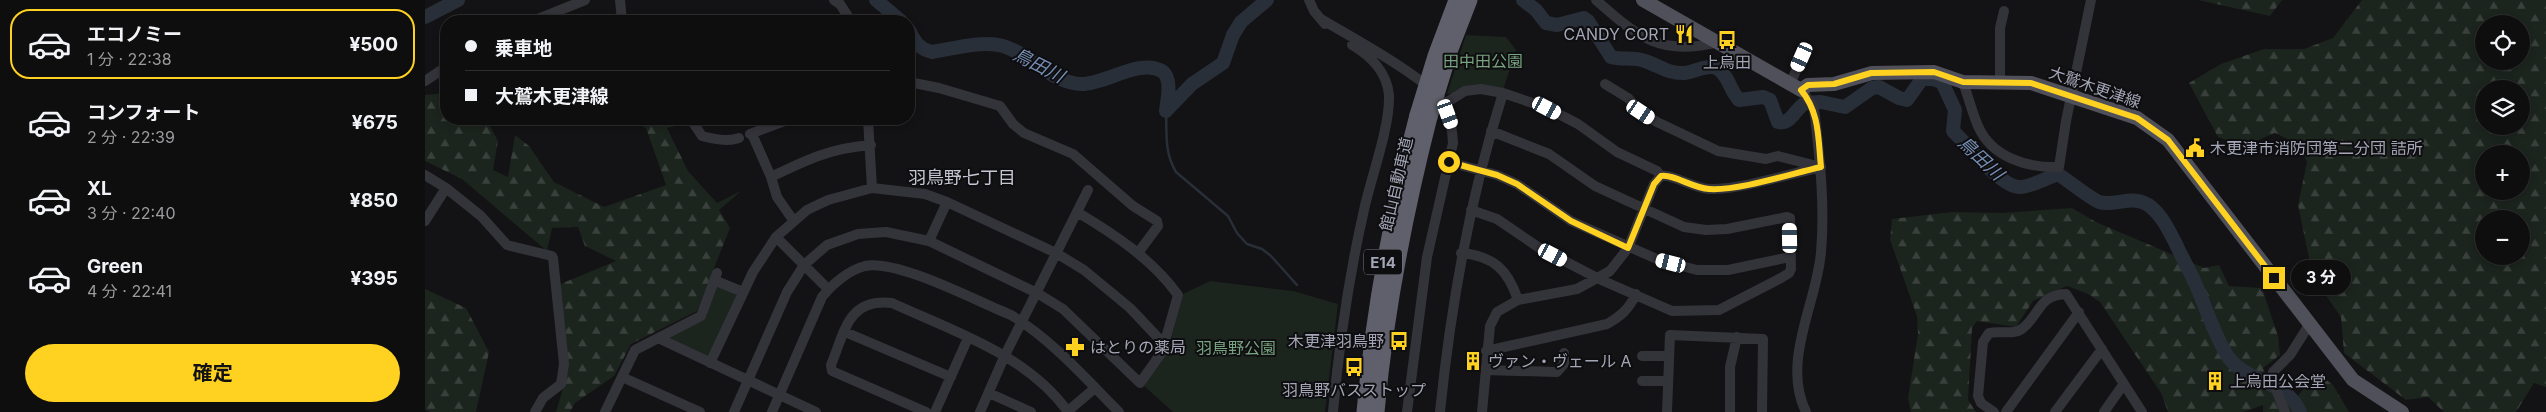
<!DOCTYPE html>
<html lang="ja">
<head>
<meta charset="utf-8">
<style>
  body { margin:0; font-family:Inter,"Noto Sans JP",sans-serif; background:#1c1c1d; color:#f1f3f6; height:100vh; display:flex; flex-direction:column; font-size:19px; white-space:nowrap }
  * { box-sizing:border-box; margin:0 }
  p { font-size:16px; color:#9b9c9e }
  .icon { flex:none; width:28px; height:28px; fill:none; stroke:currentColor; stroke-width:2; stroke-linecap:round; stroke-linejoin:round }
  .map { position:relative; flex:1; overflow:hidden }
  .details { display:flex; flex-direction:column; background:#0e0e0f; width:425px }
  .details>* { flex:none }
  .guide { position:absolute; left:15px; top:15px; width:475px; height:110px; border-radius:20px; box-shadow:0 2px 8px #0003,0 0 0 1px #2e2e2f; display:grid; align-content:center; height:110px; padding:0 25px; background:#0e0e0f }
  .fabs { position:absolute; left:2050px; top:15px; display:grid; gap:10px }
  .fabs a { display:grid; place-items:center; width:55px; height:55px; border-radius:50%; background:#0e0e0f; box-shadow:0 2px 8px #0003,0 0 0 1px #2e2e2f; font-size:25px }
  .end { position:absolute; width:22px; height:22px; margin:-11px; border:6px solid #ffd120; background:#111; box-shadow:0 0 0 2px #111 }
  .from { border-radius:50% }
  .bubble { position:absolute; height:35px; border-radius:18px; background:#0e0e0f; box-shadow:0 2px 8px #0003,0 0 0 1px #2e2e2f; font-size:16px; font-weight:700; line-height:35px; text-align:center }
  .car { position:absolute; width:15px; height:30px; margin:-15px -8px; border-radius:6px; box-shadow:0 0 4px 1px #0007; background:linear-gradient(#fff 24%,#345 0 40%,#fff 0 76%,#345 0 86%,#fff 0) }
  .guide b { display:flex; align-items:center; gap:18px; height:48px; font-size:19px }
  .guide b+b { border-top:1px solid #2e2e2f }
  .guide i { width:12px; height:12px; background:#f1f3f6 }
  ul { padding:9px 0 0; list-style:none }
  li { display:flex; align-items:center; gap:15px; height:70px; margin:0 10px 8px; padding:0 15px; border:2px solid transparent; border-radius:20px }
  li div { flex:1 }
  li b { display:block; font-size:19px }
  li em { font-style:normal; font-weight:700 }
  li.on { border-color:#ffd120 }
  li>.icon { width:45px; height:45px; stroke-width:1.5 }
  .cta { display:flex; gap:10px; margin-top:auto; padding:10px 25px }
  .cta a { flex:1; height:58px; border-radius:30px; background:#ffd120; color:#111; font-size:20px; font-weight:700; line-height:58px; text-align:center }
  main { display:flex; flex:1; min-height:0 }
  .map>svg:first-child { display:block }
</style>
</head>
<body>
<main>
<section class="details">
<ul>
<li class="on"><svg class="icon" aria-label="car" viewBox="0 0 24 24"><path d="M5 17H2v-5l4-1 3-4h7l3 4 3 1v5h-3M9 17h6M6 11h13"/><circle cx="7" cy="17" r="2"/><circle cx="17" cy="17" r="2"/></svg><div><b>エコノミー</b><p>1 分 · 22:38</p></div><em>¥500</em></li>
<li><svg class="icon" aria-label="car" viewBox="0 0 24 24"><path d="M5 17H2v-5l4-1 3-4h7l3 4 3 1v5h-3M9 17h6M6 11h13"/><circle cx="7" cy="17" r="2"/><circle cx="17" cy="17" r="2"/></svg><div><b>コンフォート</b><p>2 分 · 22:39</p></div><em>¥675</em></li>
<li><svg class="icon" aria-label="car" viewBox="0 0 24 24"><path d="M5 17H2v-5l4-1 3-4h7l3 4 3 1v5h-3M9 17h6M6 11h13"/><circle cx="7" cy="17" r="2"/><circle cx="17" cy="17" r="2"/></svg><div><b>XL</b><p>3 分 · 22:40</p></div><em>¥850</em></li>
<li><svg class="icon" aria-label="car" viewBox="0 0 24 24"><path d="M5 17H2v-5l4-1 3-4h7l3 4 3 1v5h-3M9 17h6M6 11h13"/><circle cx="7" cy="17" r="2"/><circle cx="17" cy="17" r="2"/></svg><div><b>Green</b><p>4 分 · 22:41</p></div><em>¥395</em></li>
</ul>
<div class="cta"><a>確定</a></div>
</section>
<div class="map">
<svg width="2121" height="412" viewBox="0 0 2121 412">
  <defs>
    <pattern id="forest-firs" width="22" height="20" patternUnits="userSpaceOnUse" patternTransform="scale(1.25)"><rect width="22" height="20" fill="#1c241e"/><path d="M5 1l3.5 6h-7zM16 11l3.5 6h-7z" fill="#3a413c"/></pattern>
  </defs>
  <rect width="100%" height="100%" fill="#131214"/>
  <path fill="#1c241e" d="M1041,35L1081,37L1091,50L1078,90L1022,94Z
    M785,281L868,291L913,304L900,412H748L719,386L722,376L744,348L758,294Z
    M295,286L310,293L312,297L285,359L245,341V335L278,318L291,288Z"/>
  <path fill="url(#forest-firs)" fill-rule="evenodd" d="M1773,0H1857L1845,16Z
    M1937,0H2121V387L2109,383L2091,412H2019L2003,397L1981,400L1919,353L1916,317L1888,277L1873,205L1882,162L1875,145L1850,133L1818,146L1793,137L1764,83L1796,64L1839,49H1879L1908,38ZM2059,24H2096V61H2059ZM2059,89H2096V126H2059ZM2059,154H2096V191H2059ZM2059,219H2096V256H2059Z
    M21,93V119H61L73,141L68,170L83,177L90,135L104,146L129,182L179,207L241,185L221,128L207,119H255L261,123L242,128L263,171L292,203L316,191L294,210L305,228L272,311L206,344L189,376L150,403L145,412H131L141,378L133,285L191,261L160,246L153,227L127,228L122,251L37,179L0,161V95Z
    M1647,208L1671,222L1779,268L1794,265L1804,286L1837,288L1853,336L1855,355L1838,368L1843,381L1872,397L1888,377L1896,376L1908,385L1924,412H1838V405L1819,412H1743L1736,393L1675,302L1663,294L1642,286L1608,301L1591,327L1552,321L1547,328L1543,400L1551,412H1486L1483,398L1493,334L1492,316L1465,240L1467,219L1527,212L1577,213Z
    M0,289L41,308L64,352L51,412H6L0,410Z"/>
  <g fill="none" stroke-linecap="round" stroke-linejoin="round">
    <path stroke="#282f39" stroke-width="2.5" d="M741,111C742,133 739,152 751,172L803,216L812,233L822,244L837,249L846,256L872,285"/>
    <path stroke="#282f39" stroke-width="14" d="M451,0L476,21
      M1098,0L1111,10L1121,23L1132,25L1159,18L1163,21L1186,57C1197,60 1209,57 1220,61C1235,66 1243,74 1260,73C1270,72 1284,63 1293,69C1304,76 1305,91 1314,100L1338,97L1345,100L1353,122C1366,125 1370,109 1380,103L1396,102L1420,107L1447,88L1454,87L1474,98L1482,100L1497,79H1508L1517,82L1530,110L1528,131C1542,144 1577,189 1596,187C1608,186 1621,178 1633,174C1642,180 1666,199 1674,202C1691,207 1709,193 1726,207C1738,217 1744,231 1751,244C1757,258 1765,271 1771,285C1781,308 1789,334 1802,355C1819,383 1862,380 1875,412
      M0,17L33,0
      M484,30C489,41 494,49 507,52C528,49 557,40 578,46C606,54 627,84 657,84C680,84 716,58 737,71C748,79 742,100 741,111
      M741,111L767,84L798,63L808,35L816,22L842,0"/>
    <path stroke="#33333a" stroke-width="10" d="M195,0L197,21
      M409,0L415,4L426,21
      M884,0L889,11L900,24
      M1171,0C1213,37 1235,57 1294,42
      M896,19C924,36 1005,79 1020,105C1026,117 1027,130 1028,143L1002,257L982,412
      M108,21L160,0
      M0,81L21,67
      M484,82L514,88L575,106L588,124L599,133L648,154L708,206L732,221L733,226L713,253
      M1366,82L1377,57
      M1538,82C1543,96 1547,112 1553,126C1567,158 1603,168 1634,167L1641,121L1666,0
      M1575,83V28L1579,11
      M1180,84L1203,98L1216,112L1232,122L1293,151L1341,159L1353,156L1392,166
      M1376,90L1388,106L1390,116C1395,161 1400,207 1396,252C1392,303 1356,361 1381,412
      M1019,104L1040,91L1056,89L1078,93L1122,108L1153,124L1192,152L1232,171L1236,176
      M258,119L267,121L277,136C289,139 302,142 314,138
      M443,119L447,188
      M325,134L365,119
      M327,134L346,177L352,197L368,220
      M1024,162L1072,175L1092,184L1146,221L1234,260L1272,270H1303L1365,257
      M0,175L21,188L56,216L82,245L127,256L128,258L139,364L136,384L118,398L110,412
      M346,177C381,160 406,148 446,145
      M1046,210L1072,219L1113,247L1174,279L1247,311L1294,310L1356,278L1364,273L1366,269L1365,218L1362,217L1302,229L1281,230L1259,227L1170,186L1124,154L1066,131
      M0,221L21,188
      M351,237L403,289
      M504,241L522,202
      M1036,253C1069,256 1083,270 1093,300
      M291,281L318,292
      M420,332L526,377
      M233,338L391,412
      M1061,351L1182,324C1196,316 1204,309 1211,294
      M1217,356H1244
      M285,363L328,272L351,237L382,210L403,200L447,188L500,194L522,202L631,253L659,270L705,308L740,345
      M1060,370L1132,372L1139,364V353
      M197,377L275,412
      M1217,381H1243
      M564,393L606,412
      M643,411L670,388
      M180,412L210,350L276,316L292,273
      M309,412L362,292L379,265L402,245L433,234L461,232L504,241L612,293L638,309L715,383L737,352L753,295C727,259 689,234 652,212
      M347,412L397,297C407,284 424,270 440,266C473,259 553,302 586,315C627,340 660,378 694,412
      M501,412L407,371L406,365C420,331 423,298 467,303C528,331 603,355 643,412
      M510,412L543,338
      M555,412L580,355L663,190
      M908,412C914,344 924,276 939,210C946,177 965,128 964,95C962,73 946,56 927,45
      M1015,412C1026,303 1045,197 1078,93
      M1057,412L1065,326L1072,312L1093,300L1152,289L1185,271L1203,248L1229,184L1236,176C1249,174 1267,188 1284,189C1313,190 1365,174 1396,167
      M1242,412L1245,335L1338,339L1337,412
      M1305,412V367L1312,337
      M1569,412L1556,403L1553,396L1558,342L1564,333C1575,330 1589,336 1598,328C1615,315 1613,295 1641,294L1717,412
      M1581,412L1654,312
      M1630,412L1677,349
      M1679,412L1698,385
      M1860,412L1848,382V372L1865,355L1884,325"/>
    <path stroke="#4f5059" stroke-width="14" d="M1218,0L1376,90L1383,85L1409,84L1447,73L1509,72L1538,82L1606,83L1712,118L1743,140L1928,380L1977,412"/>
    <path stroke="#5f606b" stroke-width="15" d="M939,412C948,311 966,213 992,115
      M952,412C961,312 980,215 1005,117"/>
    <path stroke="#5f606b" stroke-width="15" d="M992,115L1010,56L1031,0
      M1005,117L1026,49L1045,0"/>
  </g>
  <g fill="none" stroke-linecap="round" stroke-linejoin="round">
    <path stroke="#ffd120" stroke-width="6" d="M1024,162L1072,175L1092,184L1146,221L1203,248L1229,184L1236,176C1249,174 1267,188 1284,189C1313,191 1365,174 1396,167C1393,139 1395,113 1376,90L1383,85L1409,84L1446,73L1509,72L1538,82L1606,83L1712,118L1743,140L1849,278"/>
  </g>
  <defs>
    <g id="restaurant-bare" transform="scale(1.5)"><path d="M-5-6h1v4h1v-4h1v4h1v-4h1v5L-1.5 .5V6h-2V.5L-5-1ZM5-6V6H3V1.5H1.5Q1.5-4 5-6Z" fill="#ffd120" stroke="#0e0d0f" stroke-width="2.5" paint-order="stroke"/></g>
    <g id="bus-bare" transform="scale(1.5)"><path d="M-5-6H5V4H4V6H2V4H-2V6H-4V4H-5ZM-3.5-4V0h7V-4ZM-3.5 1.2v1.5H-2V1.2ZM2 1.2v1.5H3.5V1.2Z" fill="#ffd120" stroke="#0e0d0f" stroke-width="2.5" paint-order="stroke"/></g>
    <g id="civic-bare" transform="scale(1.5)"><path d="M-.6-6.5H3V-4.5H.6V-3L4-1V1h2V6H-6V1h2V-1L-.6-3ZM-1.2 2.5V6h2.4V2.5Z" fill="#ffd120" stroke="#0e0d0f" stroke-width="2.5" paint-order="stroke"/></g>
    <g id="pharmacy-bare" transform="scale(1.5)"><path d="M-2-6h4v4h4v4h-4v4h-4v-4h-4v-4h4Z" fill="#ffd120" stroke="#0e0d0f" stroke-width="2.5" paint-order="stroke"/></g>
    <g id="building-bare" transform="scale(1.5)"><path d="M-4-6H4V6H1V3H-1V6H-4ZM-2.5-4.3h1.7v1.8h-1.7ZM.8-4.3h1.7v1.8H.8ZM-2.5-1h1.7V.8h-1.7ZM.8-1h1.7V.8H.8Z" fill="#ffd120" stroke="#0e0d0f" stroke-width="2.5" paint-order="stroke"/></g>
  </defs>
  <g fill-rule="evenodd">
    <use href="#restaurant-bare" x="1259" y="34"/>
    <use href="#bus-bare" x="1302" y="40"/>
    <use href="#civic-bare" x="1770" y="148"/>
    <use href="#bus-bare" x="974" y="341"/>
    <use href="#pharmacy-bare" x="650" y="347"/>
    <use href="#building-bare" x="1048" y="361"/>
    <use href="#bus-bare" x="929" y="367"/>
    <use href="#building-bare" x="1790" y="381"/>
  </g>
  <g text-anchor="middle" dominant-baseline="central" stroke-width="4" stroke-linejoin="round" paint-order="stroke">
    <rect fill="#0e0d0f" stroke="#767884" stroke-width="1" x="939" y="249.5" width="38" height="25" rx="4"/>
    <g font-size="15" font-weight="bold" fill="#a3a6b6">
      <text x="958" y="262">E14</text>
    </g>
    <g font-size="16" fill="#a3a6b6" stroke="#0e0d0f" text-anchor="start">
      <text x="1244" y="34" text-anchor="end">CANDY CORT</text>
      <text x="1302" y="62" text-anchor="middle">上烏田</text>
      <text x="1785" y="148">木更津市消防団第二分団 詰所</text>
      <text x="959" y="341" text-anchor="end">木更津羽鳥野</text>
      <text x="665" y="347">はとりの薬局</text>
      <text x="1063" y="361">ヴァン・ヴェール A</text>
      <text x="1805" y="381">上烏田公会堂</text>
      <text x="929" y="390" text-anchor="middle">羽鳥野バスストップ</text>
    </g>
    <g font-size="16" fill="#78a380" stroke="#0e0d0f">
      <text x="1058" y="61">田中田公園</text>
      <text x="811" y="348">羽鳥野公園</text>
    </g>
    <g font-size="16" fill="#a3a6b6" stroke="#0e0d0f">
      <text transform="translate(1670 87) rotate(19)">大鷲木更津線</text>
      <text transform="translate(971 184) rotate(-77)">館山自動車道</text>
    </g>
    <g font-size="18" font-style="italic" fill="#768fb5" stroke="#0e0d0f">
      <text transform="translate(614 65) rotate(27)">鳥田川</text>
      <text transform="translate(1556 158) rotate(43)">鳥田川</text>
    </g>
    <g font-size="18" fill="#c4c6d2" stroke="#0e0d0f">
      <text x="537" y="177">羽鳥野七丁目</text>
    </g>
  </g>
</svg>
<div class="fabs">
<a><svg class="icon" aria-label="locate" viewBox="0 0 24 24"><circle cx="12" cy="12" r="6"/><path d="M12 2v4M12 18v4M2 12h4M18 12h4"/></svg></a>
<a><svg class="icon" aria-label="layers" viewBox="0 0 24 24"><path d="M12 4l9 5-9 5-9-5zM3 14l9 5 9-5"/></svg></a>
<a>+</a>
<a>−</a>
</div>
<i class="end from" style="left:1024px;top:162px"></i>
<i class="end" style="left:1849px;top:278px"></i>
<div class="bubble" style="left:1866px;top:260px;width:60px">3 分</div>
<i class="car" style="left:1377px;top:57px;rotate:204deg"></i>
<i class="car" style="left:1122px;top:108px;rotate:118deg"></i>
<i class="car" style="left:1216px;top:112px;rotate:124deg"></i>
<i class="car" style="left:1023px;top:114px;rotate:160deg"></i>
<i class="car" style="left:1365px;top:238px;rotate:359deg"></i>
<i class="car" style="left:1128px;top:255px;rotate:118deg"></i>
<i class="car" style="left:1246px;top:263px;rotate:284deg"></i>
<div class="guide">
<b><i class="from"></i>乗車地</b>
<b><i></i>大鷲木更津線</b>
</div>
</div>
</main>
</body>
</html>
